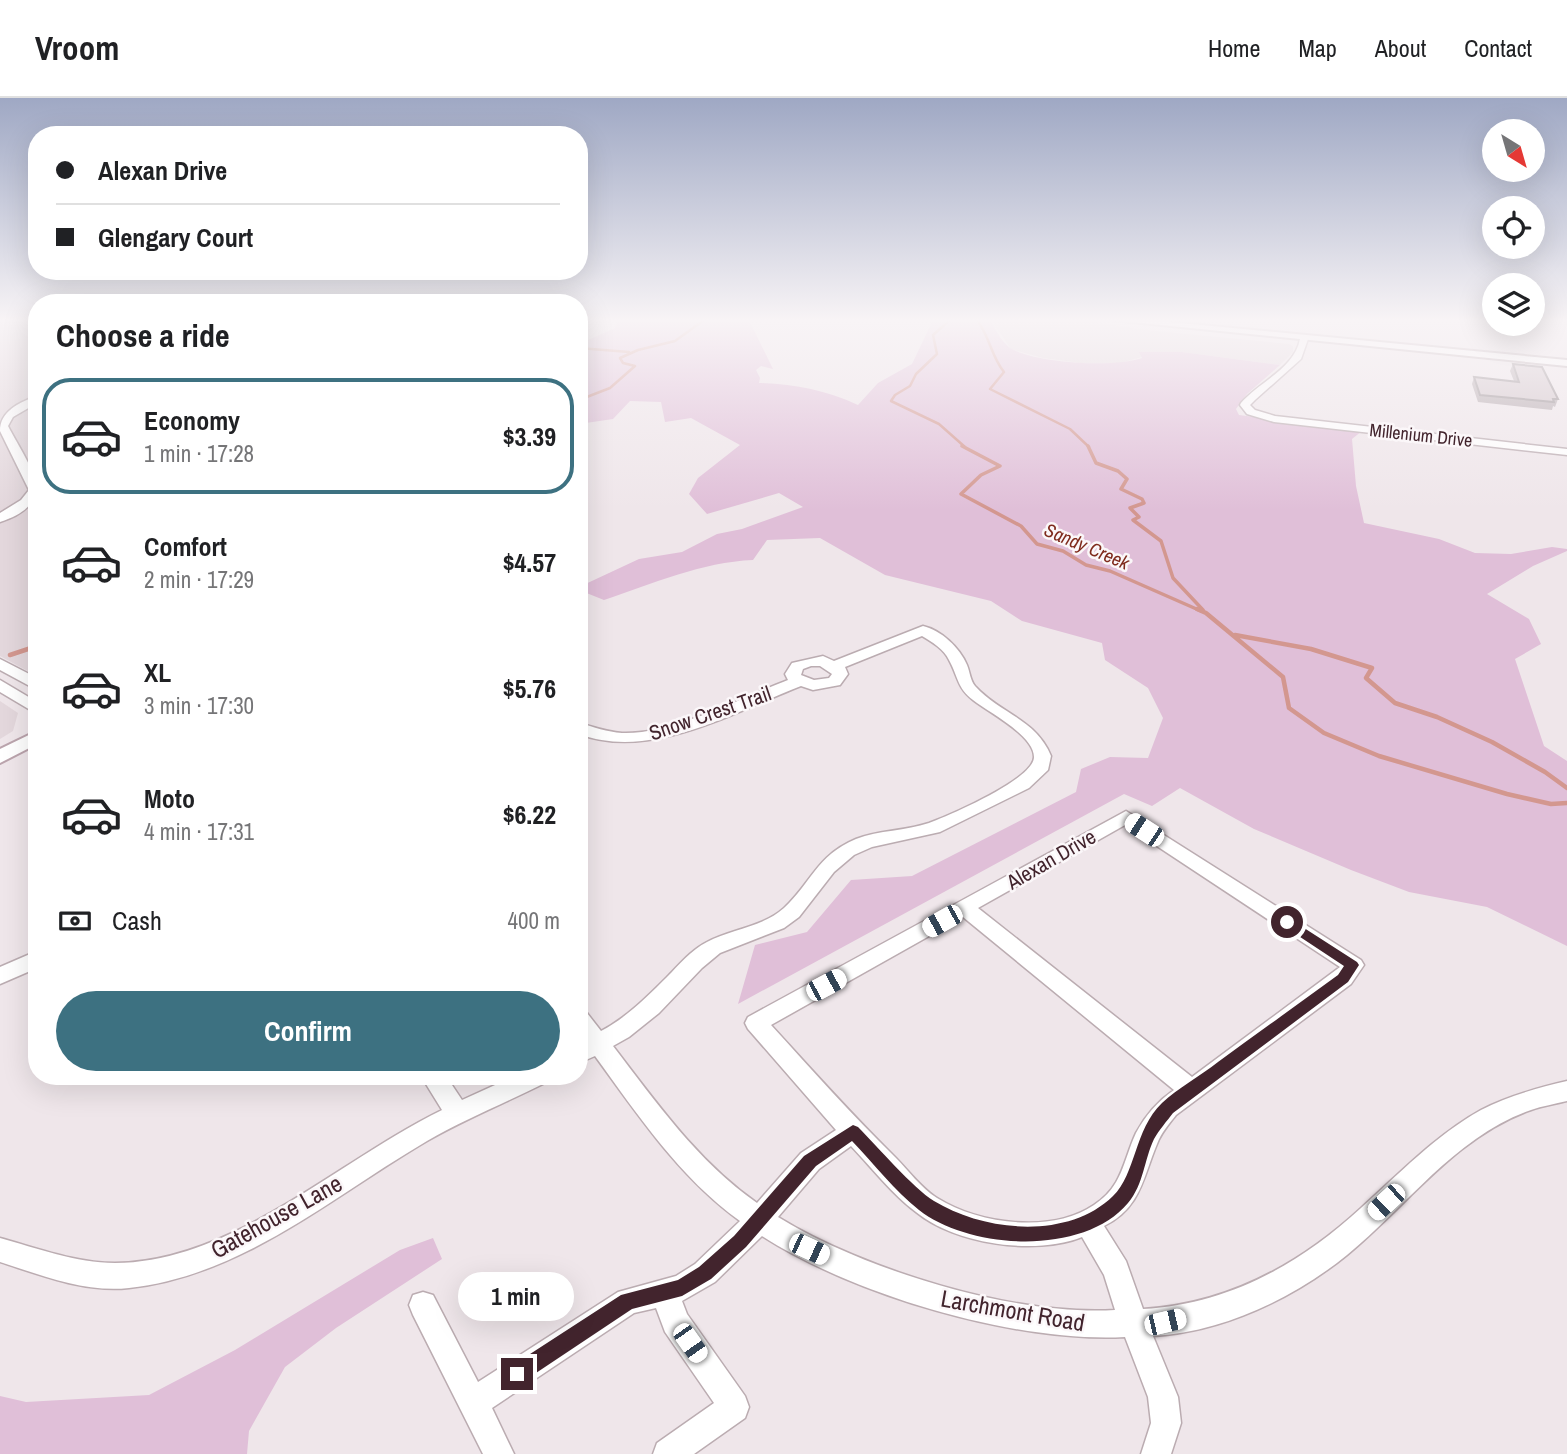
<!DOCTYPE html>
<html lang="en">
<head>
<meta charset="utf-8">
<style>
  body { margin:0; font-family:"Archivo Narrow",sans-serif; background:#f2f2f2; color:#202124; height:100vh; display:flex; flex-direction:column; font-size:26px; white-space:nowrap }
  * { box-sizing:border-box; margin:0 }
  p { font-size:23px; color:#757577 }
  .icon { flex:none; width:38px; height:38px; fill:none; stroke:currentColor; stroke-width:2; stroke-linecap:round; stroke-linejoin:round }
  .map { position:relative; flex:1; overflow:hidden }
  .side { position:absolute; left:28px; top:196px; width:560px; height:791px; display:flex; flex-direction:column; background:#fff; border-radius:28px; box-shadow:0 7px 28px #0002 }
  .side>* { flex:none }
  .hud { position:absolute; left:28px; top:28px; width:560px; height:154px; border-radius:28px; box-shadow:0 7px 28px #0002; display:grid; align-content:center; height:154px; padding:0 28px; background:#fff }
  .needle { width:46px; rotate:143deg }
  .buttons { position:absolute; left:1482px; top:21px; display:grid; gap:14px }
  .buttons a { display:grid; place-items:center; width:63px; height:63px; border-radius:50%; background:#fff; box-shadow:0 7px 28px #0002; font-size:35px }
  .end { position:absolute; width:32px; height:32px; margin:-16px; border:9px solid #42242d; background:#fff; box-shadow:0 0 0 4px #fff }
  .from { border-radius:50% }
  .bubble { position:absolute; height:49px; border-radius:24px; background:#fff; box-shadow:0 7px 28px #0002; font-size:23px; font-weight:700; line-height:49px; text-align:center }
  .car { position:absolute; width:21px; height:42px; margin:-21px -10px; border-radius:9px; box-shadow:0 0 5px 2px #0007; background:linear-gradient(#fff 24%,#345 0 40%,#fff 0 76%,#345 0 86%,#fff 0) }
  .hud b { display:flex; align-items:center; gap:24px; height:66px; font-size:26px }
  .hud b+b { border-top:2px solid #e0e0e0 }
  .hud i { width:18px; height:18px; background:#202124 }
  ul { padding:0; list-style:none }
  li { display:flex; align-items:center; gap:21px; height:116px; margin:0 14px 10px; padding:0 14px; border:4px solid transparent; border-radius:28px }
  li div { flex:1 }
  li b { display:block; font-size:26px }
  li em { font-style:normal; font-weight:700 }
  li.on { border-color:#3d7181 }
  li>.icon { width:63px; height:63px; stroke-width:1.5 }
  h2 { padding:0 28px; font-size:32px; line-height:84px }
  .pay { display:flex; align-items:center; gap:18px; height:77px; padding:0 28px; font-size:26px }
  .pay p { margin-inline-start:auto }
  .cta { display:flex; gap:14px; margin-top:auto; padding:14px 28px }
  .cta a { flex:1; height:80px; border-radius:42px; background:#3d7181; color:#fff; font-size:28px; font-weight:700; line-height:80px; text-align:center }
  header { display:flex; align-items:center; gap:42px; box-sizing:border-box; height:98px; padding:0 35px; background:#fff; border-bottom:2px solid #e0e0e0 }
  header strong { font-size:33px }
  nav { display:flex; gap:38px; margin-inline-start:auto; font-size:24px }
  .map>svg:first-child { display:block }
</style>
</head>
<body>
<header>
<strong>Vroom</strong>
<nav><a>Home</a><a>Map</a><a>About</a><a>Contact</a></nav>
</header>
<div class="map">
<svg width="1567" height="1356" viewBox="0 0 1567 1356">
  <rect width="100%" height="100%" fill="#efe6ea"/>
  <path fill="#e3d7dc" d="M0,222H37V296L23,302L37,304V578L0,558Z
    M991,222H1084L1145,232L1289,246L1293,248V254L1280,267L1182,254H1140L1142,259L1121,265H1081L1043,260L1011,251Z
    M0,603L18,615L13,633L0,641Z"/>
  <path fill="#e0bfd8" d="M618,222H749L773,271L761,268L756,272L760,280L759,285C795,286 825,292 858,307L878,285L912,266L933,222H991C995,232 1004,248 1014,252C1040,265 1114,270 1142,260L1139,254H1182L1280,267L1247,296L1236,311L1239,317L1362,333L1352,341L1356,388L1364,425L1439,441L1475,455L1511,456L1552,449L1567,451V453L1533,468L1487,496L1529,521L1541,546L1515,561L1544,648L1567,663V848L1487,809L1409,794L1351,772L1254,731L1180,690L1152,708L1124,696L738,906L755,847L807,834L851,782L912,778L1076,694L1081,671L1110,659L1148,660L1163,620L1148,590L1105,562L1102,545L1022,523L991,503L885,477L820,440L767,442L753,462C702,464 652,486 604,502L579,492V489L639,461L682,454L717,436L742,431L803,409L779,395L707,416L689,396L698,380L740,347L691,320L665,324L661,304L630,303L613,321L579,326V246L615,230Z
    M433,1140L442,1161L336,1230L285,1269L249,1333L247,1356H0V1298L26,1304L149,1297L235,1252L400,1152Z"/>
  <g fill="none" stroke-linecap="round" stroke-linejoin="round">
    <path stroke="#d3978f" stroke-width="2.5" d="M950,222L933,237L937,256L916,276L910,288L895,297L891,303L939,326L965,349
      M977,222C990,239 991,258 1004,274L990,291L1070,331L1089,349
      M579,250L629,254
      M579,302L610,290L635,268L623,265L620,260L638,252L675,243L704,222"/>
    <path stroke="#d3978f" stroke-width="3.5" d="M962,348L1000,368L981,377L961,396L1021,428L1037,446L1063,453L1086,467L1110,473L1201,513
      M1088,348L1096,365L1118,373L1127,381L1121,391L1142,401L1144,405L1130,410L1139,419L1133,422L1161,443L1173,480L1203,512"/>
    <path stroke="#d3978f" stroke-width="4.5" d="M1197,511L1206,515L1283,579L1289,610L1324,635L1379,658L1507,696L1551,706L1567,705
      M1235,537L1311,551L1372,570L1366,580L1395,605L1437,619L1492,644L1545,674L1567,690
      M10,557L37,548"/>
    <g stroke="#bbacb1" stroke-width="3">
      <path id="minor" d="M1304,238L1308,241L1301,261L1255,302L1250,307L1255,312L1275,318L1567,351V357L1274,324L1247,316L1240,307L1241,305C1259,284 1295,270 1300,241Z
        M37,298V305L13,319L8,328C28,367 62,404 0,424V415L21,402L29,392L0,333C0,313 20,304 37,298Z
        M923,528C941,532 960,550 967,567C970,574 970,582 975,588C999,615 1036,621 1051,658L1048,672L1029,690L940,734L872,749L854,757L834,774L799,819L784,830L720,855L702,870L659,915L629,939L613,948C656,1004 698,1064 757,1105L801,1055L836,1032L748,931L745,925L748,919L1126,713L1361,862L1364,867L1351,886L1176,1017C1169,1026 1161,1035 1157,1046C1143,1079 1141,1110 1104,1128L1126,1163L1143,1211C1228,1206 1299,1167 1361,1110C1399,1076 1436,1037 1481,1012C1508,998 1537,990 1567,983V1003C1555,1006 1542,1008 1531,1012C1456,1038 1407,1108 1347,1157C1294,1200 1223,1234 1153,1238L1178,1299L1181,1325L1171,1356H1141L1151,1325L1148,1299L1125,1239C1015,1245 854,1197 762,1138L715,1184L682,1203L687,1216L745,1298L749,1309L745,1320L694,1356H653L657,1345L714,1305L665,1234L656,1210L634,1215L492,1310L514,1356H483L413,1217L409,1207L413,1197L423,1194L433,1197L478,1284L618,1194L676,1178L695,1166L740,1123C680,1080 638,1017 595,958L579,965V945L583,943L579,938V913L587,915L601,933C626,920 647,899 667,879C679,867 691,852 707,844C731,831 763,829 784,810C812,784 816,758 856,741C879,732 906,733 929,725C950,717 1034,681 1034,659C1034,637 988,614 973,602C957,590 958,578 949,562C944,551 932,544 922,538L845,569L848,576L840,587L813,592L801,588C734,614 651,663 579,636V625C594,629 607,634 622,635C672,637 741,600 788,582L785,576L792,565L823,558L834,563ZM811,568H820L832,576L829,580L814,582L801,577L803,571ZM1125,727L1340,869L1192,979L978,810ZM963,819L1174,992C1158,1003 1145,1018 1136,1035C1123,1063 1123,1088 1094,1107C1051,1136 979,1126 937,1100C921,1090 908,1072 895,1059C852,1017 812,972 771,927ZM851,1048C872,1070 892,1096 916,1114C955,1146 1035,1158 1082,1139L1104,1177L1115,1212C1014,1218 864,1172 778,1119L819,1071Z
        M0,561L37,580V592L0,572Z
        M0,582L37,604V616L0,594Z
        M37,853V870L0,886V869Z
        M421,978H446L462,1002L515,978H549L545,985C505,1005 465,1021 427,1043C333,1098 242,1178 129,1190C85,1195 41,1177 0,1164V1140C37,1150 76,1165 115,1165C234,1164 339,1062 442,1012Z"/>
    </g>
    <g stroke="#bbacb1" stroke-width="4">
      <path id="tertiary" d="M1112,222H1149L1567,262V268Z"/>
    </g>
    <g stroke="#bba4ad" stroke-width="4">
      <path id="secondary" d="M37,633V646L0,665V651Z"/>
    </g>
    <use href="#minor" fill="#fff" fill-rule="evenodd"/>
    <use href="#tertiary" fill="#fff" fill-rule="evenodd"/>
    <use href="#secondary" fill="#fff" fill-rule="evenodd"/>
  </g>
  <path fill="#b3a7ac" d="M1513,266L1558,301L1555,309L1553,308L1552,312L1478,304L1472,286L1474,279L1514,283L1510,273Z"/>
  <path fill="#d0c2c8" stroke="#92888c" stroke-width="2" d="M1513,266L1542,269L1558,301H1553L1554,304L1480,297L1474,279L1519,284Z"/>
  <linearGradient id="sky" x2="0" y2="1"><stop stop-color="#9fa8c4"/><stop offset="0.54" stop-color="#f8f4f6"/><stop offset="1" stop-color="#f8f4f6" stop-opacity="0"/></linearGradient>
  <rect width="1567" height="412" fill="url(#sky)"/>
  <path fill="#42242d" d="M1287,819L1357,864L1359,867L1348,884L1173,1015C1167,1023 1159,1032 1154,1041C1144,1062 1144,1086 1128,1105C1084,1158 970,1152 919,1112C895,1093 874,1066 852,1043L816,1068L746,1149L711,1181L682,1198L632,1211L524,1283L517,1285L510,1283L508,1276L510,1269L621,1197L678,1182L699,1169L734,1138L804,1058L853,1027L858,1029C878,1049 913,1090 934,1103C985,1134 1068,1142 1113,1098C1136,1076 1134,1032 1162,1005C1178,990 1200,978 1218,964C1258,935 1298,906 1338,877L1344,868L1282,827V821Z"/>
  <g text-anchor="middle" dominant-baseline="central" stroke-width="5" stroke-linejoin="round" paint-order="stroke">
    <g font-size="18" fill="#42242d" stroke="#fbf7f9">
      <text transform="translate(1421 337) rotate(6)">Millenium Drive</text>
    </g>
    <g font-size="19" font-style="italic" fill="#7f2b1d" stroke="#fbf7f9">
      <text transform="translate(1087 448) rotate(23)">Sandy Creek</text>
    </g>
    <g font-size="21" fill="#42242d" stroke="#fbf7f9">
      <text transform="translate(710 615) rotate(-19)">Snow Crest Trail</text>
      <text transform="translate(1051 761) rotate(-30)">Alexan Drive</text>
    </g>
    <g font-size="24" fill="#42242d" stroke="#fbf7f9">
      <text transform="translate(276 1118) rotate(-29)">Gatehouse Lane</text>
      <text transform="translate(1013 1212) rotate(10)">Larchmont Road</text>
    </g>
  </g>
</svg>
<div class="buttons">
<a><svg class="needle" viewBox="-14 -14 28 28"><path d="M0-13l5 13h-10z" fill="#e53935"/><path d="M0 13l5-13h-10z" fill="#757577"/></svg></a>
<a><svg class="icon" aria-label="locate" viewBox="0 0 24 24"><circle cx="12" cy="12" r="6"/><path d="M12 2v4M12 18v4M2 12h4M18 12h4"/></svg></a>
<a><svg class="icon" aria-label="layers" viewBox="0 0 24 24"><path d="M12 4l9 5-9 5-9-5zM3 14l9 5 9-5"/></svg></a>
</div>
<i class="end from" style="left:1287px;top:824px"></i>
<i class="end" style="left:517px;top:1276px"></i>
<div class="bubble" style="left:458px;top:1174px;width:116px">1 min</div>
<i class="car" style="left:1144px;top:732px;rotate:303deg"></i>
<i class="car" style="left:942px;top:823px;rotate:241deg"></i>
<i class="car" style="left:826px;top:887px;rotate:62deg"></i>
<i class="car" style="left:1386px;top:1104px;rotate:227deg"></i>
<i class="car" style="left:809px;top:1151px;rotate:115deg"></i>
<i class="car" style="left:1165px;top:1224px;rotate:77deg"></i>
<i class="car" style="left:690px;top:1245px;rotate:145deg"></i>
<div class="hud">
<b><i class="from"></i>Alexan Drive</b>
<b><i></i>Glengary Court</b>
</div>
<section class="side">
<h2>Choose a ride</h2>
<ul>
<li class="on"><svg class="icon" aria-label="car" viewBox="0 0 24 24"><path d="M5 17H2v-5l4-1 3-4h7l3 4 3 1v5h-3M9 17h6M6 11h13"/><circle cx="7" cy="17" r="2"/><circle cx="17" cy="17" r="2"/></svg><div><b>Economy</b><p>1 min · 17:28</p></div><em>$3.39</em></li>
<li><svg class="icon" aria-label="car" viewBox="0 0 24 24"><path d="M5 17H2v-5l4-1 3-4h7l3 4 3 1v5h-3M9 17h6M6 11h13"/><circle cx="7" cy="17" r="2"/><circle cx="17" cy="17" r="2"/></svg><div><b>Comfort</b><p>2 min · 17:29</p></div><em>$4.57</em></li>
<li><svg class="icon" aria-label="car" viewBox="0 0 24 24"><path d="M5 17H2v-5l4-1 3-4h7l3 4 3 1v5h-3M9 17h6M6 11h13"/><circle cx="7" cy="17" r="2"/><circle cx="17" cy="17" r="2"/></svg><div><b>XL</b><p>3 min · 17:30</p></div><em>$5.76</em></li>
<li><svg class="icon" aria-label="car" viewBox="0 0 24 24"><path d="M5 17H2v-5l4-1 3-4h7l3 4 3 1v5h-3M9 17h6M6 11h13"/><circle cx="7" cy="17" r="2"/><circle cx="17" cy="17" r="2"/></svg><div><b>Moto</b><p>4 min · 17:31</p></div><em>$6.22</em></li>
</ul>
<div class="pay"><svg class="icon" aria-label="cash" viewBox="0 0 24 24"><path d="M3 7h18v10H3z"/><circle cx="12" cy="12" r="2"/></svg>Cash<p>400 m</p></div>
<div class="cta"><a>Confirm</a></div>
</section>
</div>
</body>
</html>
